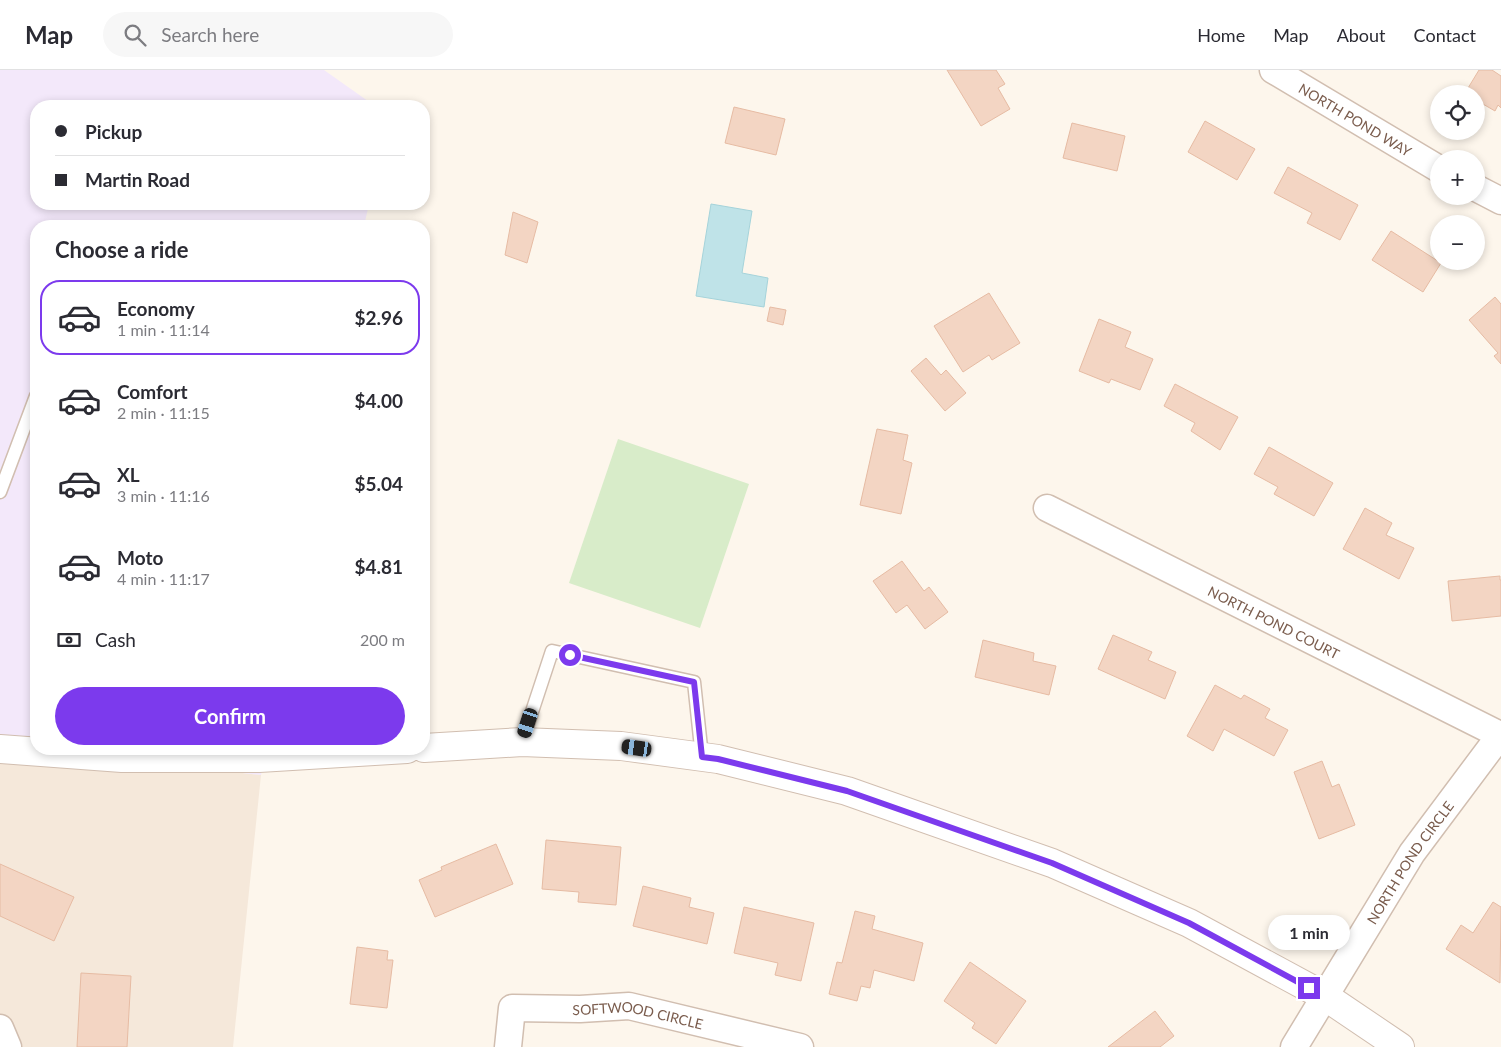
<!DOCTYPE html>
<html lang="en">
<head>
<meta charset="utf-8">
<style>
  body { margin:0; font-family:Lato,sans-serif; background:#f7f7f7; color:#2b2b33; height:100vh; display:flex; flex-direction:column; font-size:19px; white-space:nowrap }
  * { box-sizing:border-box; margin:0 }
  p { font-size:16px; color:#7c7c81 }
  .icon { flex:none; width:28px; height:28px; fill:none; stroke:currentColor; stroke-width:2; stroke-linecap:round; stroke-linejoin:round }
  .map { position:relative; flex:1; overflow:hidden }
  .details { position:absolute; left:30px; top:150px; width:400px; height:535px; display:flex; flex-direction:column; background:#fff; border-radius:20px; box-shadow:0 2px 8px #0003 }
  .details>* { flex:none }
  .guide { position:absolute; left:30px; top:30px; width:400px; height:110px; border-radius:20px; box-shadow:0 2px 8px #0003; display:grid; align-content:center; height:110px; padding:0 25px; background:#fff }
  .buttons { position:absolute; left:1430px; top:15px; display:grid; gap:10px }
  .buttons a { display:grid; place-items:center; width:55px; height:55px; border-radius:50%; background:#fff; box-shadow:0 2px 8px #0003; font-size:25px }
  .end { position:absolute; width:22px; height:22px; margin:-11px; border:6px solid #7c3aed; background:#fff; box-shadow:0 0 0 2px #fff }
  .from { border-radius:50% }
  .bubble { position:absolute; height:35px; border-radius:18px; background:#fff; box-shadow:0 2px 8px #0003; font-size:16px; font-weight:700; line-height:35px; text-align:center }
  .car { position:absolute; width:15px; height:30px; margin:-15px -8px; border-radius:6px; box-shadow:0 0 4px 1px #0007; background:linear-gradient(#222 24%,#8ab4d8 0 40%,#222 0 76%,#8ab4d8 0 86%,#222 0) }
  .guide b { display:flex; align-items:center; gap:18px; height:48px; font-size:19px }
  .guide b+b { border-top:1px solid #e1e1e2 }
  .guide i { width:12px; height:12px; background:#2b2b33 }
  ul { padding:0; list-style:none }
  li { display:flex; align-items:center; gap:15px; height:75px; margin:0 10px 8px; padding:0 15px; border:2px solid transparent; border-radius:20px }
  li div { flex:1 }
  li b { display:block; font-size:19px }
  li em { font-style:normal; font-weight:700 }
  li.selected { border-color:#7c3aed }
  li>.icon { width:45px; height:45px; stroke-width:1.5 }
  h2 { padding:0 25px; font-size:22px; line-height:60px }
  .pay { display:flex; align-items:center; gap:12px; height:55px; padding:0 25px; font-size:19px }
  .pay p { margin-inline-start:auto }
  .action { display:flex; gap:10px; margin-top:auto; padding:10px 25px }
  .action a { flex:1; height:58px; border-radius:30px; background:#7c3aed; color:#fff; font-size:20px; font-weight:700; line-height:58px; text-align:center }
  header { display:flex; align-items:center; gap:30px; box-sizing:border-box; height:70px; padding:0 25px; background:#fff; border-bottom:1px solid #e1e1e2 }
  header strong { font-size:24px }
  nav { display:flex; gap:28px; margin-inline-start:auto; font-size:18px }
  .search { width:350px; height:45px; background:#f7f7f7; display:flex; align-items:center; gap:12px; box-sizing:border-box; padding:0 18px; border-radius:28px; color:#7c7c81; font-size:19px }
  .map>svg:first-child { display:block }
</style>
</head>
<body>
<header>
<strong>Map</strong>
<div class="search"><svg class="icon" aria-label="search" viewBox="0 0 24 24"><circle cx="10" cy="10" r="6"/><path d="M15 15l6 6"/></svg>Search here</div>
<nav><a>Home</a><a>Map</a><a>About</a><a>Contact</a></nav>
</header>
<div class="map">
<svg width="1501" height="977" viewBox="0 0 1501 977">
  <rect width="100%" height="100%" fill="#fdf6ec"/>
  <path fill="#f5e8da" d="M0,676L261,705L233,977H0Z"/>
  <path fill="#f3e8fa" d="M0,0H324L375,36H36V134H369L364,156H36V679H266L261,705L0,676Z"/>
  <path fill="#d8ecc9" d="M618,369L749,414L700,558L569,513Z"/>
  <path fill="#bfe3e8" stroke="#a5d3da" d="M711,134L752,141L742,203L768,208L764,237L696,226Z"/>
  <path fill="#f3d5c3" stroke="#e6bba3" d="M947,0H996L1005,14L998,18L1010,39L981,56Z
    M1479,0H1492L1501,6V38L1498,35L1495,41L1476,30V24L1465,23Z
    M734,37L785,49L776,85L725,73Z
    M1205,51L1255,79L1237,110L1188,82Z
    M1072,53L1125,66L1117,101L1063,88Z
    M1288,97L1358,135L1340,170L1307,153L1312,143L1274,123Z
    M513,142L538,152L527,193L505,185Z
    M1391,161L1441,193L1423,222L1372,190Z
    M989,223L1020,273L992,290L989,285L963,302L934,256Z
    M1495,227L1501,234V294L1494,286L1498,283L1469,250Z
    M770,237L786,240L783,255L767,251Z
    M1099,249L1131,262L1125,277L1153,289L1140,320L1111,309L1109,313L1079,301Z
    M926,288L941,305L946,300L966,323L945,341L911,301Z
    M1175,314L1238,347L1220,380L1191,361L1195,353L1164,336Z
    M877,359L908,365L903,390L912,393L901,444L860,435Z
    M1269,377L1333,413L1314,446L1274,424L1278,417L1254,404Z
    M1365,438L1392,453L1386,465L1414,478L1399,509L1343,479Z
    M902,491L924,521L929,517L948,542L925,559L907,535L896,543L873,511Z
    M1500,506V510H1501V546L1452,551L1448,511Z
    M1113,565L1152,582L1148,590L1176,602L1165,629L1098,599Z
    M983,570L1034,583L1033,591L1056,596L1049,625L975,607Z
    M1215,615L1241,629L1244,625L1270,639L1265,648L1288,660L1274,686L1224,659L1213,681L1187,666Z
    M1322,691L1332,717L1339,714L1355,755L1319,769L1294,702Z
    M546,770L621,777L616,835L578,832L579,822L542,819Z
    M496,774L513,814L435,847L419,810L442,800L441,797Z
    M0,794L74,827L54,871L0,846Z
    M643,816L691,828L689,837L714,843L707,874L633,856Z
    M1493,832L1501,837L1500,913L1446,879L1461,855L1473,863Z
    M744,837L814,853L801,911L775,905L778,893L734,883Z
    M855,841L875,846L872,859L923,873L914,911L874,900L870,918L861,916L857,931L829,924L837,892L842,893Z
    M357,877L388,881L387,890H393L387,938L350,934Z
    M970,892L1026,931L996,974L972,958L975,953L944,931Z
    M81,903L131,906L127,977H77Z
    M1155,941L1174,966L1160,977H1108Z"/>
  <g fill="none" stroke-linecap="round" stroke-linejoin="round">
    <g stroke="#d1beb0" stroke-width="15">
      <path id="service" d="M0,422L36,326
        M522,672L552,581L694,612L702,687"/>
    </g>
    <g stroke="#d1beb0" stroke-width="29">
      <g id="minor">
        <path id="s1" d="M1273,0L1439,99"/>
        <path d="M1476,118L1501,131"/>
        <path id="s2" d="M1047,438L1500,665"/>
        <path d="M0,958L8,977"/>
        <path id="s3" d="M508,977L512,938L580,939L629,936L800,977"/>
        <path id="s4" d="M1294,977L1412,783L1501,664"/>
      </g>
    </g>
    <g stroke="#d1beb0" stroke-width="30">
      <path id="tertiary" d="M424,678L522,672L621,676L718,689L847,721L1052,793L1189,853L1326,927L1400,977
        M0,679L122,688H259L407,679"/>
    </g>
    <use href="#service" stroke="#fff" stroke-width="12"/>
    <use href="#minor" stroke="#fff" stroke-width="26"/>
    <use href="#tertiary" stroke="#fff" stroke-width="28"/>
  </g>
  <g fill="none" stroke-linecap="round" stroke-linejoin="round">
    <path stroke="#7c3aed" stroke-width="6" d="M570,585L694,612L702,687L718,689L847,721L1052,793L1189,853L1309,918"/>
  </g>
  <g text-anchor="middle" dominant-baseline="central" stroke-width="4" stroke-linejoin="round" paint-order="stroke">
    <g font-size="14" fill="#7a5c4d" stroke="#fffaf3">
      <text stroke="none"><textPath href="#s1" startOffset="96">NORTH POND WAY</textPath></text>
      <text stroke="none"><textPath href="#s2" startOffset="254">NORTH POND COURT</textPath></text>
      <text stroke="none"><textPath href="#s4" startOffset="218">NORTH POND CIRCLE</textPath></text>
      <text stroke="none"><textPath href="#s3" startOffset="166">SOFTWOOD CIRCLE</textPath></text>
    </g>
  </g>
</svg>
<div class="buttons">
<a><svg class="icon" aria-label="locate" viewBox="0 0 24 24"><circle cx="12" cy="12" r="6"/><path d="M12 2v4M12 18v4M2 12h4M18 12h4"/></svg></a>
<a>+</a>
<a>−</a>
</div>
<i class="end from" style="left:570px;top:585px"></i>
<i class="end" style="left:1309px;top:918px"></i>
<div class="bubble" style="left:1268px;top:845px;width:82px">1 min</div>
<i class="car" style="left:528px;top:653px;rotate:198deg"></i>
<i class="car" style="left:637px;top:678px;rotate:278deg"></i>
<div class="guide">
<b><i class="from"></i>Pickup</b>
<b><i></i>Martin Road</b>
</div>
<section class="details">
<h2>Choose a ride</h2>
<ul>
<li class="selected"><svg class="icon" aria-label="car" viewBox="0 0 24 24"><path d="M5 17H2v-5l4-1 3-4h7l3 4 3 1v5h-3M9 17h6M6 11h13"/><circle cx="7" cy="17" r="2"/><circle cx="17" cy="17" r="2"/></svg><div><b>Economy</b><p>1 min · 11:14</p></div><em>$2.96</em></li>
<li><svg class="icon" aria-label="car" viewBox="0 0 24 24"><path d="M5 17H2v-5l4-1 3-4h7l3 4 3 1v5h-3M9 17h6M6 11h13"/><circle cx="7" cy="17" r="2"/><circle cx="17" cy="17" r="2"/></svg><div><b>Comfort</b><p>2 min · 11:15</p></div><em>$4.00</em></li>
<li><svg class="icon" aria-label="car" viewBox="0 0 24 24"><path d="M5 17H2v-5l4-1 3-4h7l3 4 3 1v5h-3M9 17h6M6 11h13"/><circle cx="7" cy="17" r="2"/><circle cx="17" cy="17" r="2"/></svg><div><b>XL</b><p>3 min · 11:16</p></div><em>$5.04</em></li>
<li><svg class="icon" aria-label="car" viewBox="0 0 24 24"><path d="M5 17H2v-5l4-1 3-4h7l3 4 3 1v5h-3M9 17h6M6 11h13"/><circle cx="7" cy="17" r="2"/><circle cx="17" cy="17" r="2"/></svg><div><b>Moto</b><p>4 min · 11:17</p></div><em>$4.81</em></li>
</ul>
<div class="pay"><svg class="icon" aria-label="cash" viewBox="0 0 24 24"><path d="M3 7h18v10H3z"/><circle cx="12" cy="12" r="2"/></svg>Cash<p>200 m</p></div>
<div class="action"><a>Confirm</a></div>
</section>
</div>
</body>
</html>
